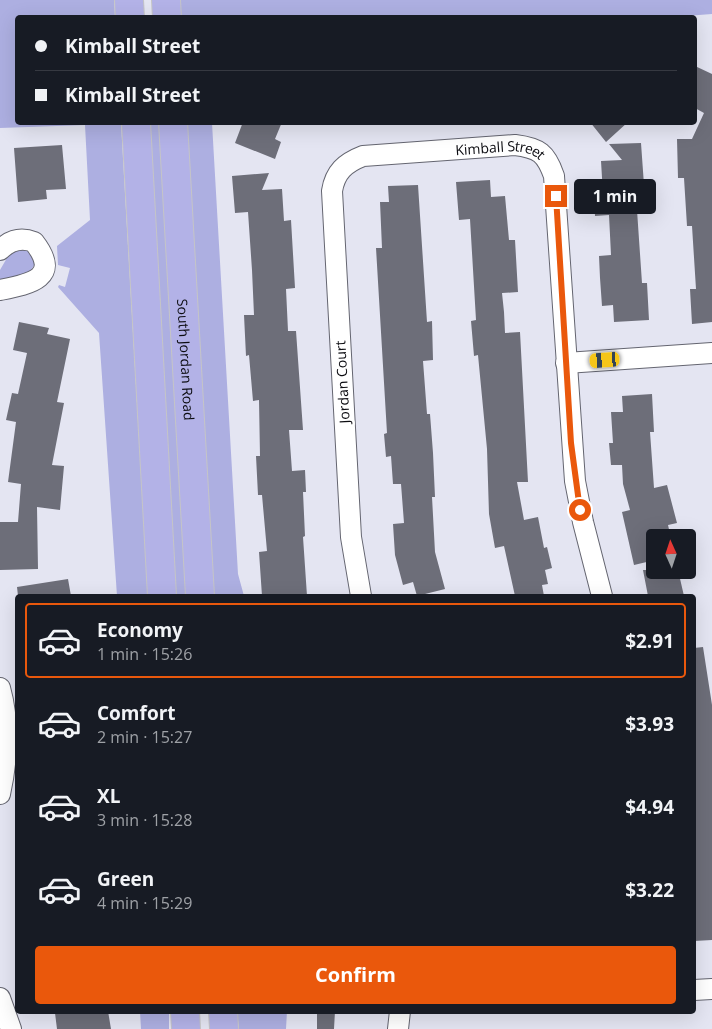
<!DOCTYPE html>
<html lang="en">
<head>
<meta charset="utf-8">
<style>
  body { margin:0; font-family:"Open Sans",sans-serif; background:#242831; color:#f1f3f6; height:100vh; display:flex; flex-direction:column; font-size:19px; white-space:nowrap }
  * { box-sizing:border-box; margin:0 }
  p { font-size:16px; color:#9ea1a6 }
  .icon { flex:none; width:28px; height:28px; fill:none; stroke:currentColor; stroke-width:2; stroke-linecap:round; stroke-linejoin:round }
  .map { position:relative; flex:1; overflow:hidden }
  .side { position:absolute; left:15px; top:594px; width:681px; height:420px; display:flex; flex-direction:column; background:#171b24; border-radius:5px; box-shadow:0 5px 20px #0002 }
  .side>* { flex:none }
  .guide { position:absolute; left:15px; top:15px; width:682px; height:110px; border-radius:5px; box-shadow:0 5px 20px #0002; display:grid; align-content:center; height:110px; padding:0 20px; background:#171b24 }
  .needle { width:32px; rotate:357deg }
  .fabs { position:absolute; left:646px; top:529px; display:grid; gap:10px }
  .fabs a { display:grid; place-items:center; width:50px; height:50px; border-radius:5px; background:#171b24; box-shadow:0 5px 20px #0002; font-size:25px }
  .end { position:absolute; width:22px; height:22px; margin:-11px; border:6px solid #ea580c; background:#fff; box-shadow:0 0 0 2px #fff }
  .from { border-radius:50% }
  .bubble { position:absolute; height:35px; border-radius:5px; background:#171b24; box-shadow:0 5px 20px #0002; font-size:16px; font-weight:700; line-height:35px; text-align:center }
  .car { position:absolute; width:15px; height:30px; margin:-15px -8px; border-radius:6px; box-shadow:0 0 4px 1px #0007; background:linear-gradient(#f5c518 24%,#345 0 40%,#f5c518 0 76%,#345 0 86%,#f5c518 0) }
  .guide b { display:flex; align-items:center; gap:18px; height:48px; font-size:19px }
  .guide b+b { border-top:1px solid #363941 }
  .guide i { width:12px; height:12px; background:#f1f3f6 }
  ul { padding:9px 0 0; list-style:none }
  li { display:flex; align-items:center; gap:15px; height:75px; margin:0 10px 8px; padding:0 10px; border:2px solid transparent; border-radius:5px }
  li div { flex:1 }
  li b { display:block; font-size:19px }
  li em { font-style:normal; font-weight:700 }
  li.on { border-color:#ea580c }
  li>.icon { width:45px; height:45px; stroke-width:1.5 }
  .button { display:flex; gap:10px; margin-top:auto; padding:10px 20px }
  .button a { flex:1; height:58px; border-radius:5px; background:#ea580c; color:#fff; font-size:20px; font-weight:700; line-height:58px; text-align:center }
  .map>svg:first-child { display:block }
</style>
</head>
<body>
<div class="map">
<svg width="712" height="1029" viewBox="0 0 712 1029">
  <rect width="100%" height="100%" fill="#e4e5f2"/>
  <path fill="#adafe1" d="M0,0H114L115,17L18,18V122L121,123L148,596H117L99,333L58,287L59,285L65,287L70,268L58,265L57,246L90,220L85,125L0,128Z
    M179,0H712V14L659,18H180Z
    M148,123H160L186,596H174Z
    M186,123H212L238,574L244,596H212Z
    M23,248L29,251L35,263C29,278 14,277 0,280V270L11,251Z
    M140,1011H169V1029H141Z
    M237,1011H287L286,1029H239Z"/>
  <path fill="#6d6e79" d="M695,66L712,74V322L692,324L690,289H696L692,226H687L684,178H678L677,139H692L704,113L695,108Z
    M243,122H282L275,139L281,142L275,159L235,143Z
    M590,122H628L606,142Z
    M641,143L644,185L640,180L635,181L642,283H647L649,320L614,322L613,305L602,306L600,278L599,256L611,255L609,215L595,216L594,194H603L601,161L622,160L609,144Z
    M62,145L66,189L46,190L47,199L18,202L14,148Z
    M269,173L262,190L282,189L284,221L291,220L295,288L286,289L288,331H296L303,430H289L292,471L305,470L306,492H303L305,536L303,537L307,596H262L259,552L267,551L262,495H258L256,456H260L259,400L253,401L249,355L246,356L244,315H254L252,270L248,212L235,213L232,176Z
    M490,180L491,197L505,196L509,240H515L518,292L502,293L504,312L505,333L520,332L528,482H517L524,520L538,517L544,548L547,547L552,568L545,570L548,584L542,585L544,596H515L504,546L495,548L489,514L487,449L478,355L474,356L471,321L476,320L470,219L459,220L456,182Z
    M418,185L427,322L432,321L433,360L423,361L427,414H430L433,453L435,497H432L435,552L445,589L417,596L413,582L403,585L395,555L393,524L404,523L401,484H393L391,456L386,457L384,434L387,433L376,248H382L380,202H389L388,186Z
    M19,322L49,328L47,334L70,339L57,402L64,403L52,465L64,466L60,510L37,507L38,569L0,570V522H18L21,484L8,482L16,422L6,420L12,393L18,394L27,353L13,350Z
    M652,394L654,432H650L654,488L667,485L677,523L668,525L671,538H655V560L634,565L622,512L630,510L623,484L622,465H611L609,443H613L611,412H623L622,396Z
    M643,570H678L684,596H648Z
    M68,579L71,596H18L17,587Z
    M703,647L712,705V940L694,941V648Z
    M67,1011H108L111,1029H57L55,1013Z
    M317,1011H335L334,1029H317Z"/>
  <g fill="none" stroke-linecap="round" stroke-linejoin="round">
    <g stroke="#646570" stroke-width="22">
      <g id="minor">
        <path d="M0,250C10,240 21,237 34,242C62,278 30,284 0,290"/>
        <path d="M566,363L712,353"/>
        <path id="s1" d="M361,596L351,537L332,191C335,172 345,163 363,156L515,145C539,148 546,153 554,176L575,481L583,522L602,596"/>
        <path d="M0,688C10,724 8,758 0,794"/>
        <path d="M694,990L712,989"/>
        <path d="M0,998L11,1029"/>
        <path d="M398,1029L400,1011"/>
      </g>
    </g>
    <g stroke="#c5c5c6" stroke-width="30">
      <g id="primary">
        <path d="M129,0L130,18"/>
        <path d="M166,0L167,18"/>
        <path d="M136,122L162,596"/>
        <path id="s2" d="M173,122L200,596"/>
        <path d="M185,1011L186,1029"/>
        <path d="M223,1011L224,1029"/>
      </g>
    </g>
    <use href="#minor" stroke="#fff" stroke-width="20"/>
    <use href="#primary" stroke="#b3b2e7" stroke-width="28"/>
  </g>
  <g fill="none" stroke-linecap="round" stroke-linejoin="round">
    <path stroke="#ea580c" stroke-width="6" d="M556,196L571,443L580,510"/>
  </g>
  <g text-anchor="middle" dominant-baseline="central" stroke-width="5" stroke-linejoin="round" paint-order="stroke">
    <g font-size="14" fill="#0c0c11" stroke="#fff">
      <text stroke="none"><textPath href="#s1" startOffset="594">Kimball Street</textPath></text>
      <text stroke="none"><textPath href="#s2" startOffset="238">South Jordan Road</textPath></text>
      <text transform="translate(342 382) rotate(-93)">Jordan Court</text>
    </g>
  </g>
</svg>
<div class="fabs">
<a><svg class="needle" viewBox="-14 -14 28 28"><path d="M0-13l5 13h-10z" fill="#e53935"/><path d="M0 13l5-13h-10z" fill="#9ea1a6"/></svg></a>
</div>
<i class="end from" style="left:580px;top:510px"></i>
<i class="end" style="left:556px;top:196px"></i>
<div class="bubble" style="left:574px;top:179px;width:82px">1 min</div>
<i class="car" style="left:605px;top:360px;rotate:266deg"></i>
<div class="guide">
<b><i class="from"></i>Kimball Street</b>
<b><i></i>Kimball Street</b>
</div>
<section class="side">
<ul>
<li class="on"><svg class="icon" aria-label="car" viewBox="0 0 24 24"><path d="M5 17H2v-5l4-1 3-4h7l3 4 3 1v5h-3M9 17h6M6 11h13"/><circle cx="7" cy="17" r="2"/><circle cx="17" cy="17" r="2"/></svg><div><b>Economy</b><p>1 min · 15:26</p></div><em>$2.91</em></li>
<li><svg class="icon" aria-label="car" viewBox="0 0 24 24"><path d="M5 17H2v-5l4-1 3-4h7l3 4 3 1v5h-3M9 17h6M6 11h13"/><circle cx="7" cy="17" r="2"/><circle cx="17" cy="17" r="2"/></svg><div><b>Comfort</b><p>2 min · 15:27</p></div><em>$3.93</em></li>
<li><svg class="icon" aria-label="car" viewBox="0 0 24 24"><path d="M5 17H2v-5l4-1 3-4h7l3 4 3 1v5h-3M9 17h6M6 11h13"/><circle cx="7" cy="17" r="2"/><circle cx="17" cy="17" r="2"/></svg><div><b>XL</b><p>3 min · 15:28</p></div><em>$4.94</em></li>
<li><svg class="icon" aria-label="car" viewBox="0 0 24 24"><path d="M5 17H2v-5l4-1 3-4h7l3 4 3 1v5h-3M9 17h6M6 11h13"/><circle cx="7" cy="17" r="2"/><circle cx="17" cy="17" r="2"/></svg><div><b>Green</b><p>4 min · 15:29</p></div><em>$3.22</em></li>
</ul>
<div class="button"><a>Confirm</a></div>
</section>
</div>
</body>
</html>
